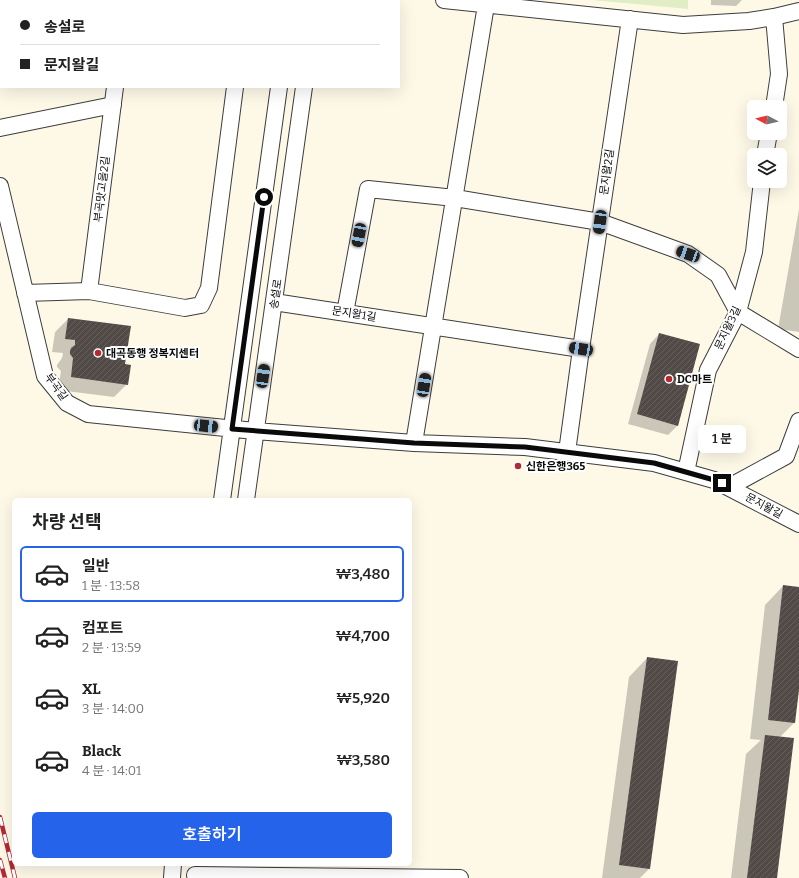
<!DOCTYPE html>
<html lang="ko">
<head>
<meta charset="utf-8">
<style>
  body { margin:0; font-family:Bitter,"Noto Sans KR",serif; background:#f2f2f2; color:#222; height:100vh; display:flex; flex-direction:column; font-size:15px; white-space:nowrap }
  * { box-sizing:border-box; margin:0 }
  p { font-size:13px; color:#767676 }
  .icon { flex:none; width:22px; height:22px; fill:none; stroke:currentColor; stroke-width:2; stroke-linecap:round; stroke-linejoin:round }
  .map { position:relative; flex:1; overflow:hidden }
  .side { position:absolute; left:12px; top:498px; width:400px; height:368px; display:flex; flex-direction:column; background:#fff; border-radius:6px; box-shadow:0 4px 16px #0002 }
  .side>* { flex:none }
  .banner { position:absolute; left:0px; top:0px; width:400px; height:88px; box-shadow:0 4px 16px #0002; display:grid; align-content:center; height:88px; padding:0 20px; background:#fff }
  .needle { width:26px; rotate:277deg }
  .fabs { position:absolute; left:747px; top:100px; display:grid; gap:8px }
  .fabs a { display:grid; place-items:center; width:40px; height:40px; border-radius:6px; background:#fff; box-shadow:0 4px 16px #0002; font-size:20px }
  .end { position:absolute; width:18px; height:18px; margin:-9px; border:5px solid #0a0a0a; background:#fff; box-shadow:0 0 0 2px #fff }
  .from { border-radius:50% }
  .bubble { position:absolute; height:28px; border-radius:6px; background:#fff; box-shadow:0 4px 16px #0002; font-size:13px; font-weight:600; line-height:28px; text-align:center }
  .car { position:absolute; width:12px; height:24px; margin:-12px -6px; border-radius:5px; box-shadow:0 0 3px 1px #0007; background:linear-gradient(#222 24%,#8ab4d8 0 40%,#222 0 76%,#8ab4d8 0 86%,#222 0) }
  .banner b { display:flex; align-items:center; gap:14px; height:38px; font-size:15px }
  .banner b+b { border-top:1px solid #e0e0e0 }
  .banner i { width:10px; height:10px; background:#222 }
  ul { padding:0; list-style:none }
  li { display:flex; align-items:center; gap:12px; height:56px; margin:0 8px 6px; padding:0 12px; border:2px solid transparent; border-radius:6px }
  li div { flex:1 }
  li b { display:block; font-size:15px }
  li em { font-style:normal; font-weight:600 }
  li.selected { border-color:#2563eb }
  li>.icon { width:36px; height:36px; stroke-width:1.5 }
  h2 { padding:0 20px; font-size:18px; line-height:48px }
  .cta { display:flex; gap:8px; margin-top:auto; padding:8px 20px }
  .cta a { flex:1; height:46px; border-radius:6px; background:#2563eb; color:#fff; font-size:16px; font-weight:600; line-height:46px; text-align:center }
  .map>svg:first-child { display:block }
</style>
</head>
<body>
<div class="map">
<svg width="799" height="878" viewBox="0 0 799 878">
  <defs>
    <pattern id="building-hatch" width="6" height="6" patternUnits="userSpaceOnUse"><rect width="6" height="6" fill="#514a47"/><path d="M-1 1l2-2M0 6l6-6M5 7l2-2" fill="none" stroke="#65605d"/></pattern>
  </defs>
  <rect width="100%" height="100%" fill="#fef9e7"/>
  <path fill="#e0edc5" d="M592,0H688V9Z"/>
  <path fill="#0003" d="M711,0H742L736,6L711,5Z
    M799,209V332L778,329Z
    M68,319L124,365L127,384L114,397L58,390L61,371L57,367V365L62,358L63,353L52,352L55,332Z
    M659,334L678,425L668,435L628,424L650,344Z
    M783,586L799,588V681L794,723L780,737L776,878H731L746,754L761,740L750,739L765,605Z
    M647,658L650,868L640,878H602L629,677Z"/>
  <path fill="url(#building-hatch)" d="M68,318L131,326L125,364L131,365L128,385L71,377L73,358L70,354V351L71,348L75,345V340L65,339Z
    M659,333L700,344L678,426L637,414Z
    M783,585L799,587V690L795,723L768,720Z
    M647,657L678,661L650,869L619,865Z
    M765,735L794,738L777,878H747Z"/>
  <g fill="none" stroke-linecap="round" stroke-linejoin="round">
    <g stroke="#3d3d3d" stroke-width="18">
      <path id="minor" d="M107,0L113,1
        M444,0L683,25L749,21L774,17L799,11
        M44,1L48,0
        M127,1V0
        M245,1L246,0
        M291,1V0
        M316,1L317,0
        M0,11H1
        M774,107L779,74L774,17
        M0,128L113,105
        M765,155L769,133
        M0,186L45,376L67,403L88,414L255,431L414,443L525,447L654,463L714,480L799,524
        M89,291L115,87
        M25,293L89,291L185,308L201,305L209,288L235,87
        M274,302L581,349
        M345,313L368,189L455,198L600,222L688,254L718,275L738,312L799,349
        M414,443L486,5
        M567,452L581,349L630,19
        M686,472L708,370L738,312L754,252L762,181
        M729,487L786,456L799,421
        M222,500L279,87
        M246,500L304,87
        M195,875L460,878
        M172,878L173,864"/>
    </g>
    <use href="#minor" stroke="#fff" stroke-width="16"/>
    <g stroke="#b12a35" stroke-width="4.5">
      <path id="rail" d="M0,817L15,878
        M0,860L5,878"/>
    </g>
    <use href="#rail" stroke="#fff" stroke-width="3" stroke-dasharray="9" stroke-linecap="butt"/>
  </g>
  <g fill="none" stroke-linecap="round" stroke-linejoin="round">
    <path stroke="#0a0a0a" stroke-width="5" d="M264,197L232,429L414,443L525,447L654,463L714,480L722,483"/>
  </g>
  <g fill="#b12a35" stroke="#fff" stroke-width="1.5">
    <circle cx="98" cy="353" r="4"/>
    <circle cx="669" cy="379" r="4"/>
    <circle cx="518" cy="466" r="4"/>
  </g>
  <g text-anchor="middle" dominant-baseline="central" stroke-width="4" stroke-linejoin="round" paint-order="stroke">
    <g font-size="11" fill="#0a0a0a" stroke="#fff">
      <text transform="translate(607 172) rotate(-82)">문지왈2길</text>
      <text transform="translate(102 189) rotate(-83)">부곡맛고을2길</text>
      <text transform="translate(276 294) rotate(-82)">송설로</text>
      <text transform="translate(354 314) rotate(9)">문지왈1길</text>
      <text transform="translate(728 328) rotate(-65)">문지왈3길</text>
      <text transform="translate(56 387) rotate(54)">부곡길</text>
      <text transform="translate(764 506) rotate(28)">문지왈길</text>
    </g>
    <g font-size="11" font-weight="bold" fill="#0a0a0a" stroke="#fff" text-anchor="start">
      <text x="106" y="353">대곡동행 정복지센터</text>
      <text x="677" y="379">DC마트</text>
      <text x="526" y="466">신한은행365</text>
    </g>
  </g>
</svg>
<div class="fabs">
<a><svg class="needle" viewBox="-14 -14 28 28"><path d="M0-13l5 13h-10z" fill="#e53935"/><path d="M0 13l5-13h-10z" fill="#767676"/></svg></a>
<a><svg class="icon" aria-label="layers" viewBox="0 0 24 24"><path d="M12 4l9 5-9 5-9-5zM3 14l9 5 9-5"/></svg></a>
</div>
<i class="end from" style="left:264px;top:197px"></i>
<i class="end" style="left:722px;top:483px"></i>
<div class="bubble" style="left:698px;top:425px;width:48px">1 분</div>
<i class="car" style="left:600px;top:222px;rotate:188deg"></i>
<i class="car" style="left:359px;top:235px;rotate:191deg"></i>
<i class="car" style="left:688px;top:254px;rotate:290deg"></i>
<i class="car" style="left:581px;top:349px;rotate:279deg"></i>
<i class="car" style="left:263px;top:376px;rotate:8deg"></i>
<i class="car" style="left:424px;top:385px;rotate:9deg"></i>
<i class="car" style="left:206px;top:426px;rotate:96deg"></i>
<div class="banner">
<b><i class="from"></i>송설로</b>
<b><i></i>문지왈길</b>
</div>
<section class="side">
<h2>차량 선택</h2>
<ul>
<li class="selected"><svg class="icon" aria-label="car" viewBox="0 0 24 24"><path d="M5 17H2v-5l4-1 3-4h7l3 4 3 1v5h-3M9 17h6M6 11h13"/><circle cx="7" cy="17" r="2"/><circle cx="17" cy="17" r="2"/></svg><div><b>일반</b><p>1 분 · 13:58</p></div><em>₩3,480</em></li>
<li><svg class="icon" aria-label="car" viewBox="0 0 24 24"><path d="M5 17H2v-5l4-1 3-4h7l3 4 3 1v5h-3M9 17h6M6 11h13"/><circle cx="7" cy="17" r="2"/><circle cx="17" cy="17" r="2"/></svg><div><b>컴포트</b><p>2 분 · 13:59</p></div><em>₩4,700</em></li>
<li><svg class="icon" aria-label="car" viewBox="0 0 24 24"><path d="M5 17H2v-5l4-1 3-4h7l3 4 3 1v5h-3M9 17h6M6 11h13"/><circle cx="7" cy="17" r="2"/><circle cx="17" cy="17" r="2"/></svg><div><b>XL</b><p>3 분 · 14:00</p></div><em>₩5,920</em></li>
<li><svg class="icon" aria-label="car" viewBox="0 0 24 24"><path d="M5 17H2v-5l4-1 3-4h7l3 4 3 1v5h-3M9 17h6M6 11h13"/><circle cx="7" cy="17" r="2"/><circle cx="17" cy="17" r="2"/></svg><div><b>Black</b><p>4 분 · 14:01</p></div><em>₩3,580</em></li>
</ul>
<div class="cta"><a>호출하기</a></div>
</section>
</div>
</body>
</html>
